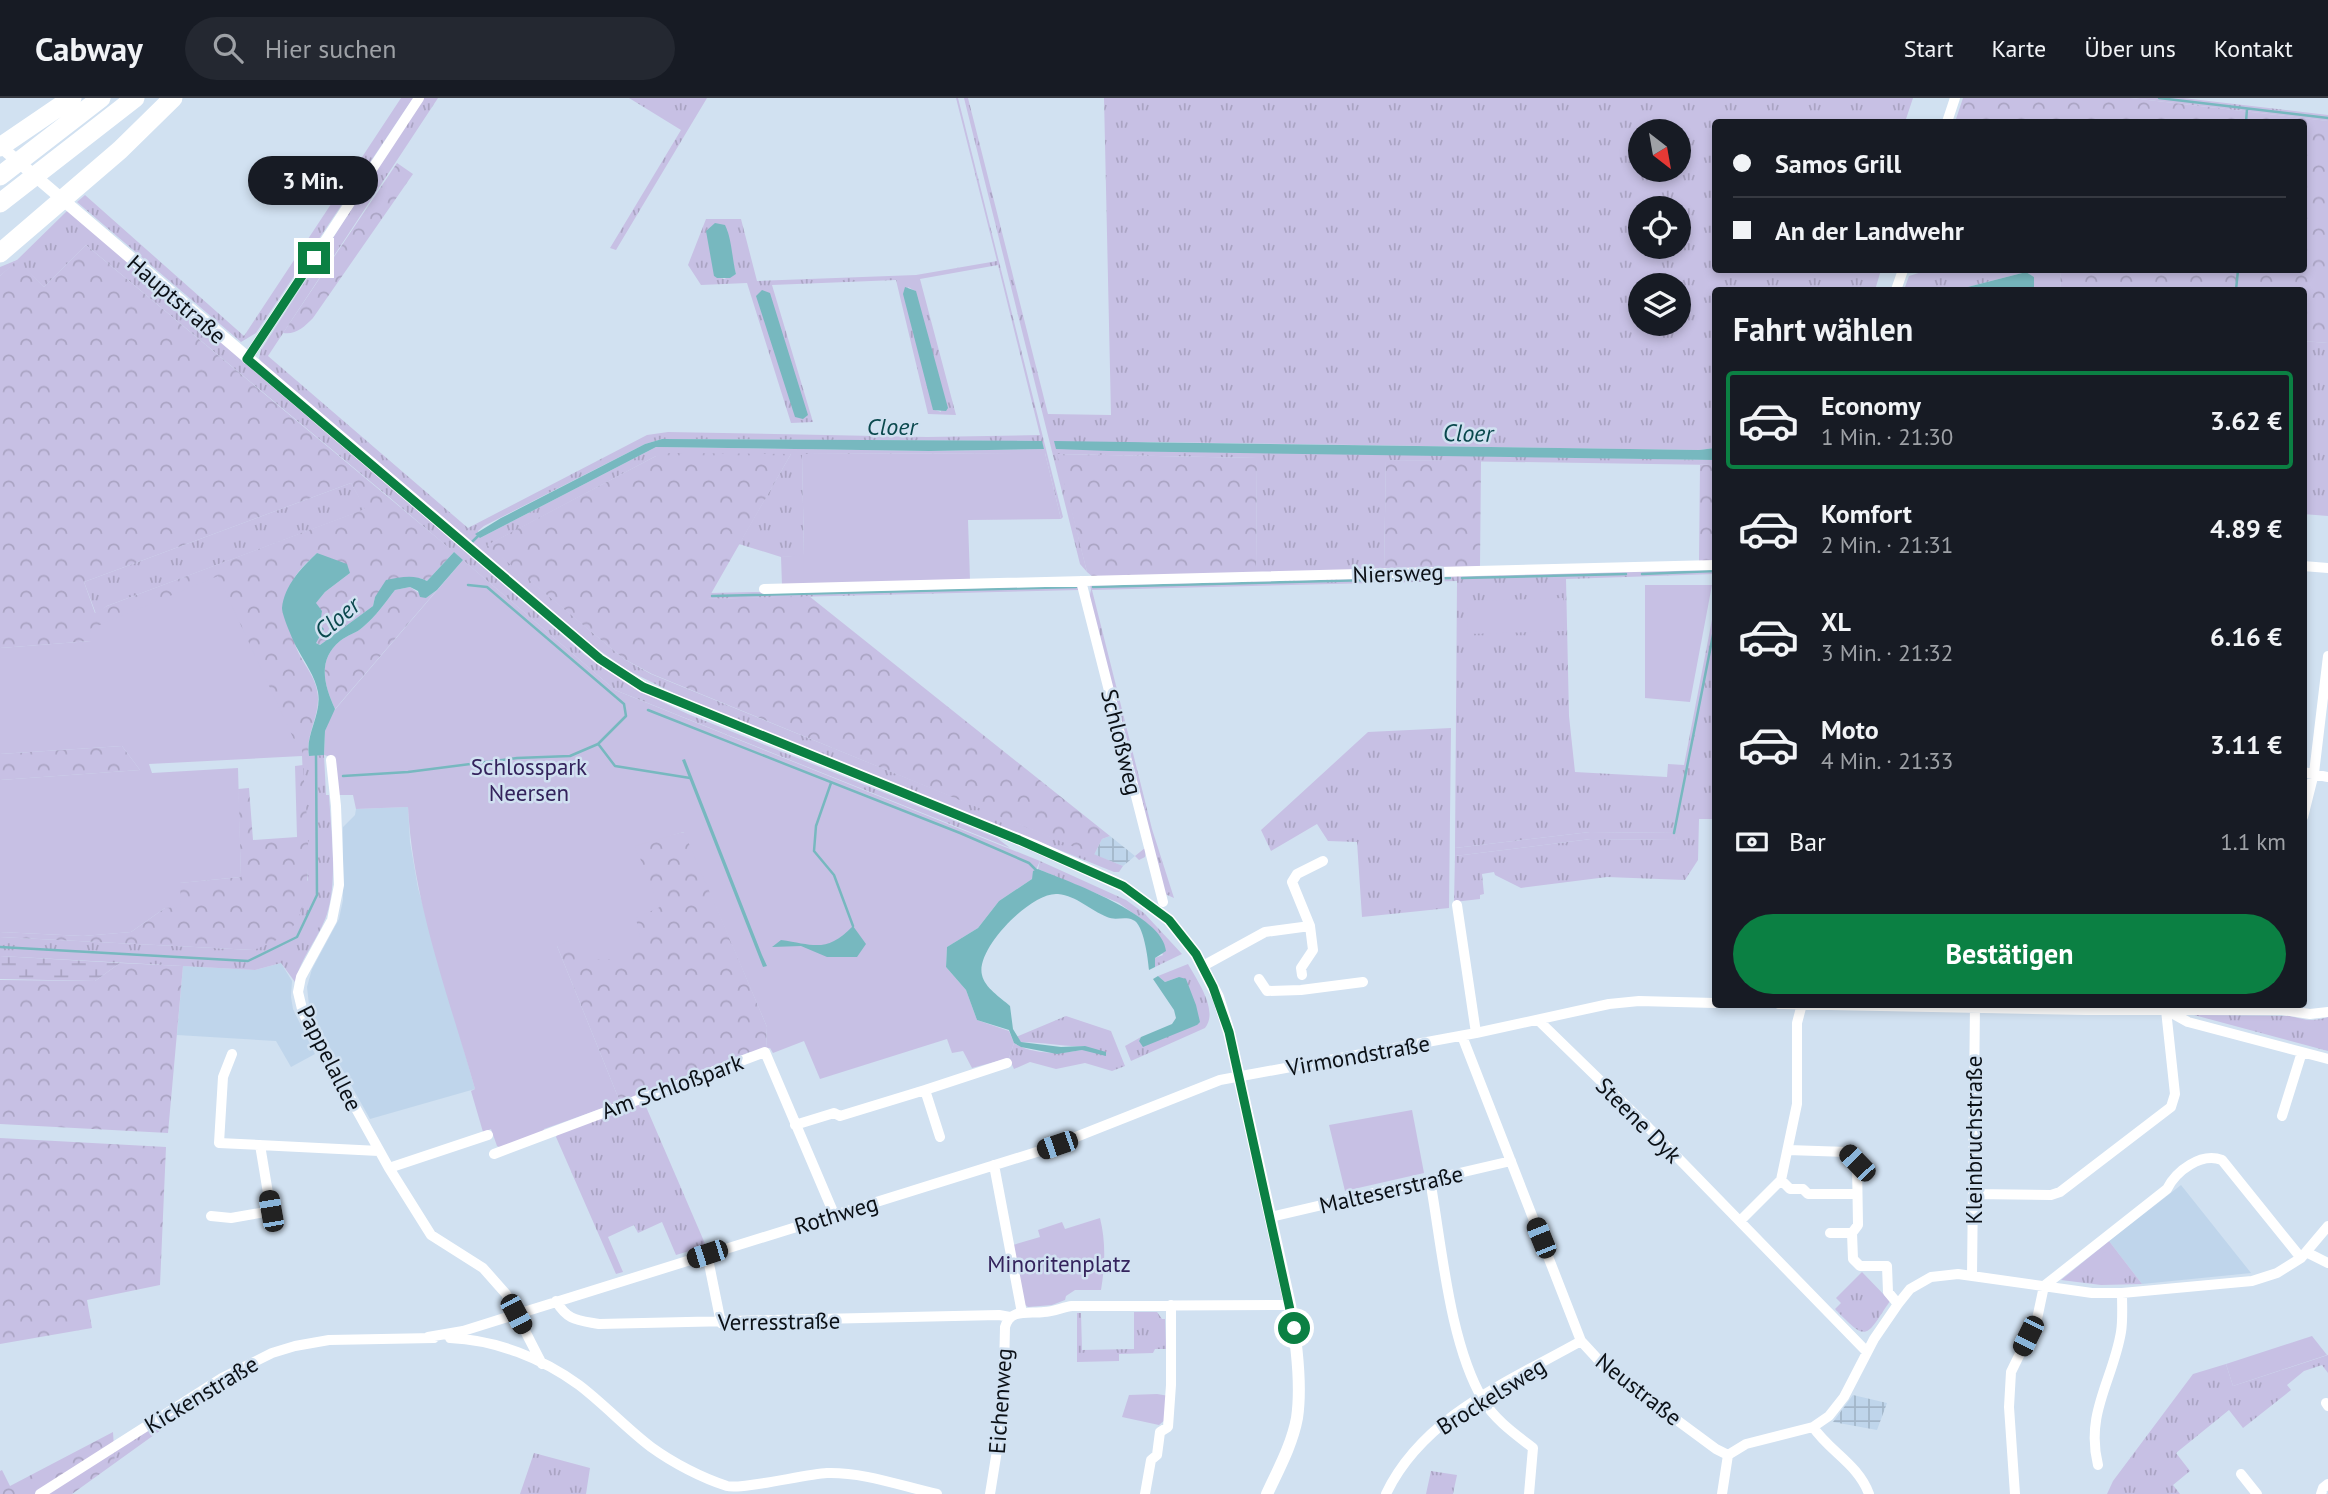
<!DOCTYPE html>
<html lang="de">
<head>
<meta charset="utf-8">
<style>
  body { margin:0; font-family:"PT Sans",sans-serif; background:#242831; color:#f1f3f6; height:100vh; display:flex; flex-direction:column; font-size:26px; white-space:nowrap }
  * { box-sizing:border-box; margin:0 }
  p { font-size:23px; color:#9ea1a6 }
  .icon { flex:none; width:38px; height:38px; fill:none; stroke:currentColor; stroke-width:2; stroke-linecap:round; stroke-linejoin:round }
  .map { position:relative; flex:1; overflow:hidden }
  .details { position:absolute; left:1712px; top:189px; width:595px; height:721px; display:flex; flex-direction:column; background:#171b24; border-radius:7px; box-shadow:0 4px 10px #0003 }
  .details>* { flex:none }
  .hud { position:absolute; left:1712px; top:21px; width:595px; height:154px; border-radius:7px; box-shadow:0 4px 10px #0003; display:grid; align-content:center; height:154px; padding:0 21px; background:#171b24 }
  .needle { width:46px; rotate:149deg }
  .tools { position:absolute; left:1628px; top:21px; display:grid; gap:14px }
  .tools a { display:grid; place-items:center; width:63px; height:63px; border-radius:50%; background:#171b24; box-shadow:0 4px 10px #0003; font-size:35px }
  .end { position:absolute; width:32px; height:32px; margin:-16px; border:9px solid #0b8043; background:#fff; box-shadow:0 0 0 4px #fff }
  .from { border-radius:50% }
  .bubble { position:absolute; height:49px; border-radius:24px; background:#171b24; box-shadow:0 4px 10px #0003; font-size:23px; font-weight:700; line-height:49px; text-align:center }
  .car { position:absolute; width:21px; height:42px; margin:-21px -10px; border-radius:9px; box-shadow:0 0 5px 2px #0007; background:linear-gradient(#222 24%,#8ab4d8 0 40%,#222 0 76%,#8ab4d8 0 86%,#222 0) }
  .hud b { display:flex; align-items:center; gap:24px; height:66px; font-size:26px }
  .hud b+b { border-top:2px solid #363941 }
  .hud i { width:18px; height:18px; background:#f1f3f6 }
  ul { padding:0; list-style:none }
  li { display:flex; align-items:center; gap:21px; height:98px; margin:0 14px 10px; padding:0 7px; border:4px solid transparent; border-radius:7px }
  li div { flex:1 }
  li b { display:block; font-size:26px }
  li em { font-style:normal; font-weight:700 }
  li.current { border-color:#0b8043 }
  li>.icon { width:63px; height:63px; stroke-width:1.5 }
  h2 { padding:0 21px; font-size:32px; line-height:84px }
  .pay { display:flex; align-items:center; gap:18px; height:77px; padding:0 21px; font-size:26px }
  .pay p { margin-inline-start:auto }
  .cta { display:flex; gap:14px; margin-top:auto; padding:14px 21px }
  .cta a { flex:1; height:80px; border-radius:42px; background:#0b8043; color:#fff; font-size:28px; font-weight:700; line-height:80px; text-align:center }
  header { display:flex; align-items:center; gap:42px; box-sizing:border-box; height:98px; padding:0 35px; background:#171b24; border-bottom:2px solid #363941 }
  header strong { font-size:33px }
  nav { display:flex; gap:38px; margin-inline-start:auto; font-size:24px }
  .search { width:490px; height:63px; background:#242831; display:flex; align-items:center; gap:18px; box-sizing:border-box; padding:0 24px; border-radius:38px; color:#9ea1a6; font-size:26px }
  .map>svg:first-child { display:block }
</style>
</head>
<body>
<header>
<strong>Cabway</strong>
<div class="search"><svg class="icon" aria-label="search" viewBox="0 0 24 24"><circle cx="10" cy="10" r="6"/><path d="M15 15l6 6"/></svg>Hier suchen</div>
<nav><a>Start</a><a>Karte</a><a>Über uns</a><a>Kontakt</a></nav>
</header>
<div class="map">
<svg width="2328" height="1396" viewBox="0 0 2328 1396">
  <defs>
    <pattern id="industrial-grid" width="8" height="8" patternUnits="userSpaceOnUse" patternTransform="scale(1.75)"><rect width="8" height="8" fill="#bfd5eb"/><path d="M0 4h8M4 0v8" fill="none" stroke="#a3b6c9"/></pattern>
    <pattern id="grass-tufts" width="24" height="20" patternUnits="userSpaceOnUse" patternTransform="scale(1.75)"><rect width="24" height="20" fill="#c7c0e4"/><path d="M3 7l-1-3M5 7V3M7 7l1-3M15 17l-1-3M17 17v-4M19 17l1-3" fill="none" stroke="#aaa4c3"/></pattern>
    <pattern id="forest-crowns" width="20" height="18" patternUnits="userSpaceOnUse" patternTransform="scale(1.75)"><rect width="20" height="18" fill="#c7c0e4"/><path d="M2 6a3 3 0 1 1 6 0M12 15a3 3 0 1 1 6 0" fill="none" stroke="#aaa4c3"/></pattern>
    <pattern id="wetland-marsh" width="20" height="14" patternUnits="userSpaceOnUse" patternTransform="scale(1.75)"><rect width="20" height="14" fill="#c7c0e4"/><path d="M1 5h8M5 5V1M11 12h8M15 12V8" fill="none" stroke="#aaa4c3"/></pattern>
  </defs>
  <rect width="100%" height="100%" fill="#d1e1f1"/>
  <path fill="#bfd5eb" d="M408,709L410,744L418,790L475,991L370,1021L318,928L309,907L307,889L312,871L339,821L343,802V729L355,717L356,711Z
    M281,865L292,883L291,899L293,911L315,956L291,969L276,943L177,937L183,868L255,872Z
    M2181,1087L2251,1175L2142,1186L2109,1143Z"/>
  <path fill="url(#industrial-grid)" d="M1110,738L1135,758L1123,768L1094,757L1102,741Z
    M1853,1297L1887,1305L1877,1332L1833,1324Z"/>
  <path fill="url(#grass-tufts)" fill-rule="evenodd" d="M401,0H413L256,235L241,244L77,104L85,97L244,238Z
    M423,0H438L268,258L468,430L647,337L668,334L927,339L1040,337L998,167L920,181L956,317L928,316L896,182L772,187L813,324L791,325L747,185L701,187L688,167L706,121H741L757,183L916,177L997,163L956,0H958L1063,419L1061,421L1045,355L802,356L804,458L781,459L739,446L791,356L656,358L488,447L624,561L651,576L1123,768L1119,774H1114L696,606L629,573L596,550L262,265L259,260L261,252ZM727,131L730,154L736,176L724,181L714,178ZM908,189L915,193L941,314L933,311ZM662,341L1041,343L1044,351L929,353L656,349L480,440L478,433L484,428L645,346Z
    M629,0H707L616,152L610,150L681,32Z
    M964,0H968L1048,316L1111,317L1104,0H1913L1905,24H1715V172H1864L1865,174L1881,172L1875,192H1715V350L1699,352L1148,344L1057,351L1715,362V367L1386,362L1384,472L1256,475L1257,360L1058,356L1087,474L1080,466ZM1640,33H1678V72H1640ZM1640,110H1678V149H1640ZM1640,187H1678V226H1640Z
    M2131,0H2183L2328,17V23Z
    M68,112L585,557C618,580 651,600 688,616L997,740L1010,750L615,592L389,399L86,147L44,189L17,163L0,178V169L17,162Z
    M1928,172H2061L2060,192H2034V179L2026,174L1956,192H1904L1909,178Z
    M2303,243L2328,245V418L2303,416Z
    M351,385L366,411L107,508L96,516L84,484Z
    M1715,471V476L1566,481L1569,618L1575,674L1667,679L1668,666L1684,667L1715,506V721H1699L1698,762L1685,782L1607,779L1521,790L1495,777L1494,774L1482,776L1484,796L1480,797V801L1454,804L1455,758L1591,741L1676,742L1677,735L1590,734L1455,750L1457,483L1092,492L1152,731L1174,800L1165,796L1089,500L1091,492L1090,486Z
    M1078,486L1146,752L1145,759L1139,762L1135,758L1145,750L1079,492L707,501L710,495Z
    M1451,630L1449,810L1362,819L1357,744L1328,743L1317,726L1271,753L1261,732L1368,634Z
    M324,657L326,697H329C331,733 338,782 327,816C319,840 301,859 295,884L281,865L255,872L0,858V839L253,852L308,782L302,658Z
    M1040,763L1126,802L1144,815L1182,856L1155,869V860L1163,857L1149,827L1119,805L1038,771Z
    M1188,866C1197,882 1219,913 1205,930L1131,963L1125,948L1141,939L1139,943L1197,927L1179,879L1165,884L1158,878Z
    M2194,917L2290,918C2304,922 2314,924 2328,919V953Z
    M1066,918L1111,933L1125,968L1112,973L1085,965L1056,971L1030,964L1014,971L1009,960L1014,945C1033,957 1062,956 1082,952L1085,948C1063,949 1043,944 1021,944L1016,939Z
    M644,1004L706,1148L676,1157L662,1124L638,1135L634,1127L608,1139L623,1174L616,1176L556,1039L558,1035Z
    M2109,1143L2142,1186L2101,1187L2061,1182Z
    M1862,1174L1890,1203C1865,1240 1868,1245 1835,1211L1841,1205L1836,1200Z
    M1134,1214H1157L1162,1221H1165L1166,1251H1155L1153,1255L1119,1256V1263L1077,1264V1215H1081L1082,1252L1134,1251Z
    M2328,1257V1275L2322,1267L2304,1273L2287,1287L2291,1292L2243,1330L2229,1312L2176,1355L2190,1373L2173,1387L2180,1396H2107L2113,1383L2193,1276L2226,1266L2233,1288Z
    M217,1287L218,1291L115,1365L114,1353Z
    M534,1355L590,1370L586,1396H520Z
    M1431,1373L1457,1377L1453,1396H1426Z"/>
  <path fill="url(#forest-crowns)" fill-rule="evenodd" d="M1963,0H2131L2328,23V245L2303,243V192H2060L2061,172H2303V24H1955Z
    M397,65L413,76L313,220C304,229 296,237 283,235Z
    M86,147L454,454L427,483L420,480L375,499L373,508L320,547L316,545L322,513L315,506L325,494L350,475L317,455C288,482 289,484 293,522C294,531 293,542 296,549C303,567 317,579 318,599C319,620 305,638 309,658H302V649H297L91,543L0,550V178L17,162L44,189ZM351,385L365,411L107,508L95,515L84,484Z
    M670,355L791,356L708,501L809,498L1110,738L1102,741L1094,757L652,576L624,561L487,447L656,358Z
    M1057,356L1257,360L1256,475L1093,479L1087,474Z
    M1386,362L1481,363L1480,470L1384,472Z
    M1700,367H1715V464H1699Z
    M410,489L426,500L437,492L335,611C324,587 317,562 340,543C347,537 357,535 363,529C376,518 385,505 395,492Z
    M122,648L140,672L0,682V656Z
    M303,667C305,709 318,794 294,827C285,840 267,847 253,852L0,839V834L83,838L131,834L165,810L179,785L241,779L238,691L249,690L253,742L297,739L295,668Z
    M685,734L767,929L766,951L754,956L750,954L620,1004L557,848L506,774Z
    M120,865L183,868L168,1035L0,1026V882L95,883Z
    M0,1040L166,1049L160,1187L87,1202L92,1230L0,1246Z
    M113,1334L115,1365L72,1396H0V1373L2,1372L10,1388Z"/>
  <path fill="url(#wetland-marsh)" d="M0,858L120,865L95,883L0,881Z"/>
  <path fill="#c7c0e4" d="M1045,355L1061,421L968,422L970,482L782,487L781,459L804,457L802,356Z
    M463,462L615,592L1040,763L1032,781L999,803L978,830L947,849L946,869L966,892L977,922L1009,933L1014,945L1009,960L972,970L963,953L952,955L947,941L820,981L804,943L773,955L770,950L766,951L767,929L684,734L635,748L660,809L636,820L640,840L619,861H594L574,841L557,848L620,1004L544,1031L542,1035L501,1050L497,1048L491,1031L483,1034L471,993L475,991C449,899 413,805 408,709L356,711L353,697H338L335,660L324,657L325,633L332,615Z
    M218,478L297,648H302V658L149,666L152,675L238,670L241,779L180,785L181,809L165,810L131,834L83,838L0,834V682L140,672L122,648L0,656V550L91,543L90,531Z
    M1645,487H1712L1690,604L1645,600Z
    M1563,500L1564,533L1468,536L1467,503Z
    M1590,734L1678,735L1676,742L1591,741L1455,758V750Z
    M1412,1012L1424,1075L1345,1093L1329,1027Z
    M1100,1120C1106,1144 1105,1168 1101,1192H1075L1066,1198L1065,1202L1052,1207L1028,1209L1024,1206L1013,1147L1040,1139L1038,1132L1062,1124L1065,1131Z
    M2114,1151L2132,1176L2124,1181L2101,1180L2097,1176L2103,1155Z
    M2312,1238L2327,1257L2233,1288L2226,1266Z
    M1157,1296L1169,1298L1166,1321L1159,1327L1122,1319L1129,1297Z"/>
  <path fill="#77b8bf" d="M715,125L725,127C732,141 732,161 736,176L730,180H717L714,178L706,133Z
    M2026,174L2034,179V192H1956Z
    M905,189L916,193L948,310L946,313L933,312L903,196Z
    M762,192L770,195L808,317L803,321L795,319L756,198Z
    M662,341L1042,343L1044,351L929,353L656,349L480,440L475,436L501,420L645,346Z
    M1054,343L1699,352L1715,350V362L1109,353L1056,351Z
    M454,454L463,462L437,492L426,500L420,499L418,493L410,489L395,492C385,505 376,518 363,529C357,535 347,537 340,543C317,562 324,587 335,611L325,633L324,657L309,658C305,636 322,617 318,594C315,578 305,565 297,550C293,543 282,517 282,510C284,488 302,469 317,455L347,466L350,475L325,494L316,505L322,513L320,527L324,531L316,545L320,547L373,508L375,499L386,482C401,479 414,476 427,483Z
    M685,661L762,857L767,868L763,869L682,662Z
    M1038,771C1067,783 1164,817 1166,853L1155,860V869L1149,872C1148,861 1144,826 1133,822C1125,818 1115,823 1107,819C1090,812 1077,798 1058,796C1032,793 975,851 982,877C985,890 1000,899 1010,908L1013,931L1021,944L1061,949L1085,948L1106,954V958L1082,952L1057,956L1021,949L1014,945L1009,932L977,922L966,892L946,869L947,849L978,830L999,803L1032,781L1033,773Z
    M853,828L866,846L857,859H827L801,848L772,849L781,842C815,847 827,855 853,828Z
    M1158,878L1165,884L1179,879L1186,881L1196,907L1200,924L1197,927L1143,949L1139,943L1141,939L1172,926L1176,920L1174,912L1153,881Z"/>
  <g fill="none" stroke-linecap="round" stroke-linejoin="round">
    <path stroke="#77b8bf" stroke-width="2.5" d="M2159,0L2328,20
      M2246,24L2247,11
      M2236,192L2238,172
      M470,446L480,436
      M1642,476L1715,473
      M1462,480L1626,476
      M1093,489L1450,480
      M712,498L1076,489
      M648,612L960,735L1029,765L1036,772
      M599,647L615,668L690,680
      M343,678L408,674L517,660L570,658L598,646L626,618L624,606L487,489L468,487
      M831,685L816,728L814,753L834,777L853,828
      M1674,735L1715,527
      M0,849L248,863L297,839L317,797L316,656"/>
    <path stroke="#fff" stroke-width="10" d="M1947,24L1955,0
      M1896,192L1903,172
      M247,261L419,0
      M2303,468L2328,470
      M1081,483L1163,804
      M764,491L1715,467
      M331,662L336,708L339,787L332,822L301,879L298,894L303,915L389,1070L431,1137L483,1170L506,1196L542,1266
      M2303,674L2328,679
      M2303,719L2314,675L2328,558
      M1457,807L1476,935
      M1203,868L1265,834L1310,828L1292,784L1297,776L1323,763
      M1302,877L1301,870L1313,852L1310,828
      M1259,881L1267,893L1301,892L1363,884
      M1779,906L2087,912H2282L2310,916L2328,914
      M2168,913L2188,924L2328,961
      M1538,922L1645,1026L1867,1254
      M1462,938L1581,1243L1605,1269L1716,1351L1728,1357
      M232,956L223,979L219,1045L379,1053
      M925,992L1007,965
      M2282,1018L2302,954
      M795,1027L834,1015L840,1018L925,992L940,1039
      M1788,1052L1847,1054L1857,1065L1858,1127L1852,1135L1853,1161L1860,1168H1887L1888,1194L1898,1206
      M494,1056L765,954L834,1116
      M994,1067L1022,1215
      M389,1070L488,1037
      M1430,1082C1442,1148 1449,1244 1483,1302C1495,1322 1515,1336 1533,1350L1529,1396
      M1781,1082L1790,1091H1803L1808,1096H1857
      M1973,1096L2051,1097L2060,1094L2171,1009L2175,996L2166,912
      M211,1118L231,1120L271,1113L260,1047
      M1271,1119L1511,1063
      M1740,1123L1781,1082L1797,1006V925L1802,906
      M1830,1135H1852
      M2308,1155L2328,1165
      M707,1156L721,1225
      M1972,1178L1975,906
      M556,1203C568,1223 577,1222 599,1226L999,1217L1010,1219
      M428,1239L463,1233L1043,1052L1220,982L1476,935L1609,906L1639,903L1715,905
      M450,1240C496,1242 542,1260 579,1287C604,1306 626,1330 651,1349C673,1365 702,1380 727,1388C741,1392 806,1376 827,1375C864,1374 901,1388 937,1396
      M2326,1305L2328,1308
      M1813,1329C1830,1354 1858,1366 1869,1396
      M1728,1357L1746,1346L1813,1329L1829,1318L1844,1299L1874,1241L1898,1206L1910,1191L1931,1179L1958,1176L2092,1195H2122L2252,1183L2277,1175L2301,1160L2328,1128
      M2098,1367C2085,1315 2113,1282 2121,1234C2123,1222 2122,1208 2122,1195
      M2241,1376L2257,1396
      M40,1396L222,1280L272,1255L295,1248L329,1242L434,1240
      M990,1396L1003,1315L1005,1229C1010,1210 1029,1216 1044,1214C1054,1214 1063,1209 1072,1208L1290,1207
      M1145,1396L1151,1362L1157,1357L1160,1334L1168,1329L1171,1287V1207
      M1386,1396C1423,1318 1510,1283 1581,1243
      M1722,1396L1728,1357
      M2015,1396L2009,1309L2011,1274L2037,1221L2044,1188L2167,1091C2176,1073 2201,1054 2222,1062L2301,1160
      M2321,1396L2323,1390L2328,1386"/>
    <path stroke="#fff" stroke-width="12" d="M0,48L600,561L643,589L1035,748L1123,788L1169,822L1196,856L1218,899L1229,934L1290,1207C1296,1241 1302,1286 1297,1320C1292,1347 1278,1372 1267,1396"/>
    <path stroke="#fff" stroke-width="19" d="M0,49L72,0
      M0,78L101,0
      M0,105L135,0
      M0,155L120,52L173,0"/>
  </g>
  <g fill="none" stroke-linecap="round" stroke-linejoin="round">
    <path stroke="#0b8043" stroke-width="9" d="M314,160L247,261L600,561L643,589L1019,742L1123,788L1169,822L1196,856L1213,889L1229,934L1294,1230"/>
  </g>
  <g text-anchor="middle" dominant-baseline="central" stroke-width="5" stroke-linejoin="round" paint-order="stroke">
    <g font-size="23" fill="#0b1016" stroke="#d1e1f1">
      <text transform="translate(177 201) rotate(41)">Hauptstraße</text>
      <text transform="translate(1398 475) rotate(-2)">Niersweg</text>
      <text transform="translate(1122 644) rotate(76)">Schloßweg</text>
      <text transform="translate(1358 957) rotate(-10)">Virmondstraße</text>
      <text transform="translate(330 960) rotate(63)">Pappelallee</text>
      <text transform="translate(672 988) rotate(-20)">Am Schloßpark</text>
      <text transform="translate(1639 1022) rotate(45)">Steene Dyk</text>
      <text transform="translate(1973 1042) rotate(-90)">Kleinbruchstraße</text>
      <text transform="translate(1391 1091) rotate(-13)">Malteserstraße</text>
      <text transform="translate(836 1116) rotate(-17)">Rothweg</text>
      <text transform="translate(779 1223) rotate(-1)">Verresstraße</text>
      <text transform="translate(1639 1291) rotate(38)">Neustraße</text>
      <text transform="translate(201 1296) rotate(-31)">Kickenstraße</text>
      <text transform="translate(1491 1298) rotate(-32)">Brockelsweg</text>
      <text transform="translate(1000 1303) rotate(-86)">Eichenweg</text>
    </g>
    <g font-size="23" fill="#34235c" stroke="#d1e1f1">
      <text x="529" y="668">Schlosspark<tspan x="529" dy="26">Neersen</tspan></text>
      <text x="1059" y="1165">Minoritenplatz</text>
    </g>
    <g font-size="24" font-style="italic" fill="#0a484d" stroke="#d1e1f1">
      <text x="892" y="328">Cloer</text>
      <text transform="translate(1468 335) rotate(1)">Cloer</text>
      <text transform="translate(337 520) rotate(-40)">Cloer</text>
    </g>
  </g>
</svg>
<div class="tools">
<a><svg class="needle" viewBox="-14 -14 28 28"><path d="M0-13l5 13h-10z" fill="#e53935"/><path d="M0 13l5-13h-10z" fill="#9ea1a6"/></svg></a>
<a><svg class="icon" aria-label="locate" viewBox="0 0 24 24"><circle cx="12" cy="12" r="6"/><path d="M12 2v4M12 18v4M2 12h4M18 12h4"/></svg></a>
<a><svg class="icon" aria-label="layers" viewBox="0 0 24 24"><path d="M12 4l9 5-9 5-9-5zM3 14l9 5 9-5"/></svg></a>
</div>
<i class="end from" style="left:1294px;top:1230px"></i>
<i class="end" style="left:314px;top:160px"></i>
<div class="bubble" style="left:248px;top:58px;width:130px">3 Min.</div>
<i class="car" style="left:1057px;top:1047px;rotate:251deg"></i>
<i class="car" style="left:1857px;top:1065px;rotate:316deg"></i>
<i class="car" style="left:271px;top:1113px;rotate:350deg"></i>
<i class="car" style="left:1541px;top:1140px;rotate:338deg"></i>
<i class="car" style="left:707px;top:1156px;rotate:252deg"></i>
<i class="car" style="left:516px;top:1216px;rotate:152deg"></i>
<i class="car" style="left:2028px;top:1238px;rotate:206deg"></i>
<div class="hud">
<b><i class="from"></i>Samos Grill</b>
<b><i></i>An der Landwehr</b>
</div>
<section class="details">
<h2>Fahrt wählen</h2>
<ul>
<li class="current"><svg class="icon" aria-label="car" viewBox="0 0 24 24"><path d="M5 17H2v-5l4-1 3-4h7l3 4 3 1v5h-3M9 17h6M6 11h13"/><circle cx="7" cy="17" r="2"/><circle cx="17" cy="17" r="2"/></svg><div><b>Economy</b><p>1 Min. · 21:30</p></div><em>3.62 €</em></li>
<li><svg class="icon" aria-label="car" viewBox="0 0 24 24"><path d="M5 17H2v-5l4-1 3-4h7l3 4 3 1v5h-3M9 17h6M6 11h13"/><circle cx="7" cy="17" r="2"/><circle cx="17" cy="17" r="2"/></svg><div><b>Komfort</b><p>2 Min. · 21:31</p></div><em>4.89 €</em></li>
<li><svg class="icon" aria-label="car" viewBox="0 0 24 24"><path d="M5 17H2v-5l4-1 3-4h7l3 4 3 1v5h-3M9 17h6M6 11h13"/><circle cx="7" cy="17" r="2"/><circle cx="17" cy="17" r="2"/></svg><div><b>XL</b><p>3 Min. · 21:32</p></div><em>6.16 €</em></li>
<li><svg class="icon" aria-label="car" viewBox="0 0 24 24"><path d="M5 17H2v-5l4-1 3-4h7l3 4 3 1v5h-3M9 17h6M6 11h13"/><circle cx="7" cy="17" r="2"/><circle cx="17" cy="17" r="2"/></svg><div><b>Moto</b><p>4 Min. · 21:33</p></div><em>3.11 €</em></li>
</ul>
<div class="pay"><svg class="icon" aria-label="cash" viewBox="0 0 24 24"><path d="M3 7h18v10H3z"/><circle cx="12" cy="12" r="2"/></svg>Bar<p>1.1 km</p></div>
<div class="cta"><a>Bestätigen</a></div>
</section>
</div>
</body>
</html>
